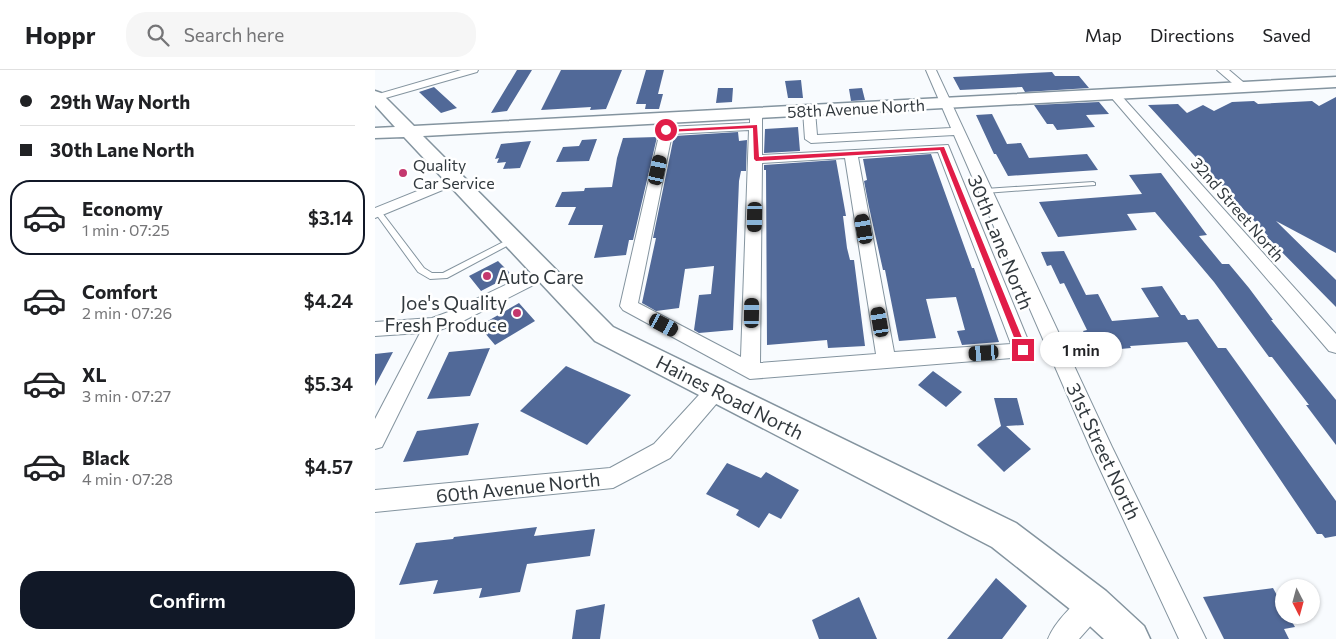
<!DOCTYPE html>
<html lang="en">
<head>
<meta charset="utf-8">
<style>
  body { margin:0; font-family:Commissioner,sans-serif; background:#f6f6f6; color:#202124; height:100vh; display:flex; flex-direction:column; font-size:19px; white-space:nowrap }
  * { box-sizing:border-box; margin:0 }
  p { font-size:16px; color:#757577 }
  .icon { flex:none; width:28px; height:28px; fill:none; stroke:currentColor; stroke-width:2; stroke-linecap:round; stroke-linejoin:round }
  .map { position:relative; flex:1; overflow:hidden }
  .details { display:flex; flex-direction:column; background:#fff; width:375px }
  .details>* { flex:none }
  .banner { display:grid; align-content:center; height:110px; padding:0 20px; background:#fff }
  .needle { width:32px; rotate:174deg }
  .buttons { position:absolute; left:900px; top:509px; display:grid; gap:10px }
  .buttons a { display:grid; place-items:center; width:45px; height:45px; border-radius:50%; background:#fff; box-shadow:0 1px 4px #0004; font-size:25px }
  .end { position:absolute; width:22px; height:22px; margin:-11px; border:6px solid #e11d48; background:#fff; box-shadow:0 0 0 2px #fff }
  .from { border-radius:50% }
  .bubble { position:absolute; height:35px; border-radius:18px; background:#fff; box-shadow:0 1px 4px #0004; font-size:16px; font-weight:600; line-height:35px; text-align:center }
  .car { position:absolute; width:15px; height:30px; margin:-15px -8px; border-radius:6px; box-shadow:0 0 4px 1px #0007; background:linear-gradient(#222 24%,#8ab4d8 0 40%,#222 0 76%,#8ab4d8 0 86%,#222 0) }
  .banner b { display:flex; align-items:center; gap:18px; height:48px; font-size:19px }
  .banner b+b { border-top:1px solid #e0e0e0 }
  .banner i { width:12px; height:12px; background:#202124 }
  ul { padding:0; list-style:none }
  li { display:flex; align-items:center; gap:15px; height:75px; margin:0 10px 8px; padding:0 10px; border:2px solid transparent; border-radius:20px }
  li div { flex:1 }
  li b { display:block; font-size:19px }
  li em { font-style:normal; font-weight:600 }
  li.on { border-color:#111827 }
  li>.icon { width:45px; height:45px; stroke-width:1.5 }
  .primary-button { display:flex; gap:10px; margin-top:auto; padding:10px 20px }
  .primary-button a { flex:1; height:58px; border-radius:20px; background:#111827; color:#fff; font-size:20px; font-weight:600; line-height:58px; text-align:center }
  header { display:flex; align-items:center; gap:30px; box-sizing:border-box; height:70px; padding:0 25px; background:#fff; border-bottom:1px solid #e0e0e0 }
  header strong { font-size:24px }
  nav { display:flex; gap:28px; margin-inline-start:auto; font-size:18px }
  .search { width:350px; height:45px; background:#f6f6f6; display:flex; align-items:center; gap:12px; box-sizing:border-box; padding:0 18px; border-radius:20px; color:#757577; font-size:19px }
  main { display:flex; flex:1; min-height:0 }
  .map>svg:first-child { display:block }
</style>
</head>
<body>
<header>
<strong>Hoppr</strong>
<div class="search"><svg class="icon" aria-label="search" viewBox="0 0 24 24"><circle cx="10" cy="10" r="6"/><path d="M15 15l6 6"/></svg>Search here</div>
<nav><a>Map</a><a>Directions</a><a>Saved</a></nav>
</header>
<main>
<section class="details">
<div class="banner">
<b><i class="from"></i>29th Way North</b>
<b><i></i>30th Lane North</b>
</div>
<ul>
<li class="on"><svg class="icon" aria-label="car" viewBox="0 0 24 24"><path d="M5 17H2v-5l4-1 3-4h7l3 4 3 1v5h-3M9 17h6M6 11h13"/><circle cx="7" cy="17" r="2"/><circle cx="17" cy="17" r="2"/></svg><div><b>Economy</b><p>1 min · 07:25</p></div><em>$3.14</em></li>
<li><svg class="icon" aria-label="car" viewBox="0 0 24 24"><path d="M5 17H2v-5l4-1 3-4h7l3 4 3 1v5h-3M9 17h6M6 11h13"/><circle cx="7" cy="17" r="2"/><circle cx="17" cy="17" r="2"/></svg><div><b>Comfort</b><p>2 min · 07:26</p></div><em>$4.24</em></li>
<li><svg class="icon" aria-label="car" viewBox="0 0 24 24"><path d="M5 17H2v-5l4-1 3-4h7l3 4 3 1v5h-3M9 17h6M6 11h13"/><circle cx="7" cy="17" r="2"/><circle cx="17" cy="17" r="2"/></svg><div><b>XL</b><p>3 min · 07:27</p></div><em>$5.34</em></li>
<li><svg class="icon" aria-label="car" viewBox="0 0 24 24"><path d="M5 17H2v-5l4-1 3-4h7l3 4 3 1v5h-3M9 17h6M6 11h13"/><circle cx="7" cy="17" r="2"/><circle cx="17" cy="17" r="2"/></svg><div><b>Black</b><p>4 min · 07:28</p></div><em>$4.57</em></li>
</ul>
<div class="primary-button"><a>Confirm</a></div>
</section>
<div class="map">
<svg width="961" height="569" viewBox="0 0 961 569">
  <rect width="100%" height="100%" fill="#f8fbfe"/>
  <path fill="#516998" d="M142,0H157L132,41L116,43Z
    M186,0H247L231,39L215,40L216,37L166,40Z
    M271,0H289L283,24H288L284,39H270L271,34H261Z
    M677,2L680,6H704L714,18L650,22L647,17L585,20L578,7Z
    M426,10L428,28H413L410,11Z
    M59,17L82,38L66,43L44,22Z
    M343,18H358L357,32L341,33Z
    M487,18L490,30L476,31L474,19Z
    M961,27V183L901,151L961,210V237L891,166H893L773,35L803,34L812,43L828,35L839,41L857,32L879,31L883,34L937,31L944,36Z
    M724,32L734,44L711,45L720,57L682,60L678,54H672L659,35Z
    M617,44L632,74L646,73L654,88L712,84L723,100L633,106L621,84H619L601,45Z
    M423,57L425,81L389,83L390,59Z
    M363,62L364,71L372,70L371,101H366L364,111L358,260L324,263L319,260L324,225L336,224L339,196L310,199L304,238L281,241L267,233L281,168H278L299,66Z
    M282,67L258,170H254L251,185L219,188L228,155H193L201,137H180L187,122L209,121L210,118L237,117L242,88L248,68Z
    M222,69L214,91L181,92L188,77L204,76L207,70Z
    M156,71L145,98L128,99L131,92L122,93L124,88L120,89L126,74Z
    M556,84L597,198H599L624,272L587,275L582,261L590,260L581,227L551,229L561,268L524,271L510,200H508L494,137L489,111L492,110L488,89Z
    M461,90L471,146H468L472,178L475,190H479L490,276L453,278L452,270L392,275L391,100H389V95Z
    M786,103L832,165L824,166L847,194H854L874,218L898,250H896L961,330V375L931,335H934L897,287H894L839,212L780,142L752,144L762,160L683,167L664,132L767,124L754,105Z
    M689,181L711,225L723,224L737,251L784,247L766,218L787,216L806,245H810L813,250L823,249L843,278H851L961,431V466L950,468L947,464H942L812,272L755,276L756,278L735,280L732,274L716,276L708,261L712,260L689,213L685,214L676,195L672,196L666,182Z
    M123,191L137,205L106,221L94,206Z
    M144,233L160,251L120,275L104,256Z
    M115,278L95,326L52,329L74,282Z
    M18,282L0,316V284Z
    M191,296L256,325L212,375L145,341Z
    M558,301L587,322L571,337L543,315Z
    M619,328H642L649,355L631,356L656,379L629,402L602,375L626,356Z
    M104,353L93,385L28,392L42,361Z
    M352,393L386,408L391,402L424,420L406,449L394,443L384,458L361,445L364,440L331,424Z
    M162,457L159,466L220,459L215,486L152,494L145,522L104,528L107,518L58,524L63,510L24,515L41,473L78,469L79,467Z
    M621,508L652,536L627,569H572Z
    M898,518L909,538V545H913L920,557L909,559L914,569H849L828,527Z
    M484,527L502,569H444L437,550Z
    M230,534L225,569H197L201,540Z"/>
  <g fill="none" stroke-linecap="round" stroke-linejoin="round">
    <g stroke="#84949f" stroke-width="2">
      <path id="lane" d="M718,112L720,113V115L610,123L607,121L610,119Z
        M1,140H5L49,198L57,203H68L136,168H139L143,170L72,208L55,209L43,202L1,144Z"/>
    </g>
    <g stroke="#84949f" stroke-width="2">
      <path id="street" d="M86,0H103L102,2L0,31V25Z
        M551,0H561L737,377L831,569H804L718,384L579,65L436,73L430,69L428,41L434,37L440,41L442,65L576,58Z
        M842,0H854L874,17L872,19H864Z
        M739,21L743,22L961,264V283L954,281L735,26L733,24L735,22Z
        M381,41L387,45V85L573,75L657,280L655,285L648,287L375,309L248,240L245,236L285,61L291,57L375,53V45ZM374,60L366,287L263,233L297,64ZM563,82L636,274L519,282L483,87ZM470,88L501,284L385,293L387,93Z
        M82,105L89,109L87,112L0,148V138Z
        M170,196L176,198L178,202L176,206L88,251L65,260L7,377L0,379V349L45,263L0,266V252L57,248L76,241Z
        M341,312L348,314L351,320L348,326L295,388L238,418L0,442V420L235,398L279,374L334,314Z
        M718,521L727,525L731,534L727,543L704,569H673C679,553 702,528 718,521Z"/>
    </g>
    <g stroke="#84949f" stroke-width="3">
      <path id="secondary" d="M961,7V17L48,66L238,257L641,453L731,521L769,556L775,569H729L705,547L617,477L220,271L29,67L0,68V58L20,57L0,35V21L6,23L39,56Z"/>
    </g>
    <use href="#lane" fill="#fff" fill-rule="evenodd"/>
    <use href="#street" fill="#fff" fill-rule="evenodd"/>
    <use href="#secondary" fill="#fff" fill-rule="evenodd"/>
  </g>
  <path fill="#e11d48" d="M382,55L384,87L569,77L652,280L650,282H645L644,280L565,80L381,91L379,89L378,58L291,62L288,60Z"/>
  <g fill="#c4386e" stroke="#fff" stroke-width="2">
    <circle cx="28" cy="103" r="5"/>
    <circle cx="112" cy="206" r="5"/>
    <circle cx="142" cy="243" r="5"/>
  </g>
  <g text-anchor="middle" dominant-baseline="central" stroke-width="5" stroke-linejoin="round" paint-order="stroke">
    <g font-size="16" fill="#32393e" stroke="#fff">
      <text transform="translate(481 38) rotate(-3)">58th Avenue North</text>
      <text transform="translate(863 139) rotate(49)">32nd Street North</text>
    </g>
    <g font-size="16" fill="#32393e" stroke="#fff" text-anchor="start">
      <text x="38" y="94">Quality<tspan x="38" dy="18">Car Service</tspan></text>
    </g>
    <g font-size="19" fill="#32393e" stroke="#fff">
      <text transform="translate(626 172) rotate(68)">30th Lane North</text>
      <text transform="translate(355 327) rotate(27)">Haines Road North</text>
      <text transform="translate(729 381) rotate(65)">31st Street North</text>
      <text transform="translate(143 417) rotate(-6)">60th Avenue North</text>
    </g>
    <g font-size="19" fill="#32393e" stroke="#fff" text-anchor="start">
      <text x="122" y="206">Auto Care</text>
      <text x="132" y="232" text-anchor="end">Joe's Quality<tspan x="132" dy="22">Fresh Produce</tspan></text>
    </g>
  </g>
</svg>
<div class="buttons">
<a><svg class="needle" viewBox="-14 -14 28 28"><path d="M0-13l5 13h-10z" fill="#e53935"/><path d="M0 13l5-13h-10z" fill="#757577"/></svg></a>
</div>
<i class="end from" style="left:291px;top:60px"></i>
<i class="end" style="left:648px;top:280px"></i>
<div class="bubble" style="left:665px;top:262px;width:82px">1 min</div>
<i class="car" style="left:283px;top:100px;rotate:12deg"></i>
<i class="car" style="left:380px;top:147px;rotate:181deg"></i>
<i class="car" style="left:489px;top:159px;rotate:350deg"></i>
<i class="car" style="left:377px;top:243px;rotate:1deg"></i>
<i class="car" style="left:505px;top:252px;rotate:350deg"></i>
<i class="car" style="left:289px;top:255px;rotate:118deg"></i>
<i class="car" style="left:609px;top:283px;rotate:266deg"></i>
</div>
</main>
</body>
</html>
